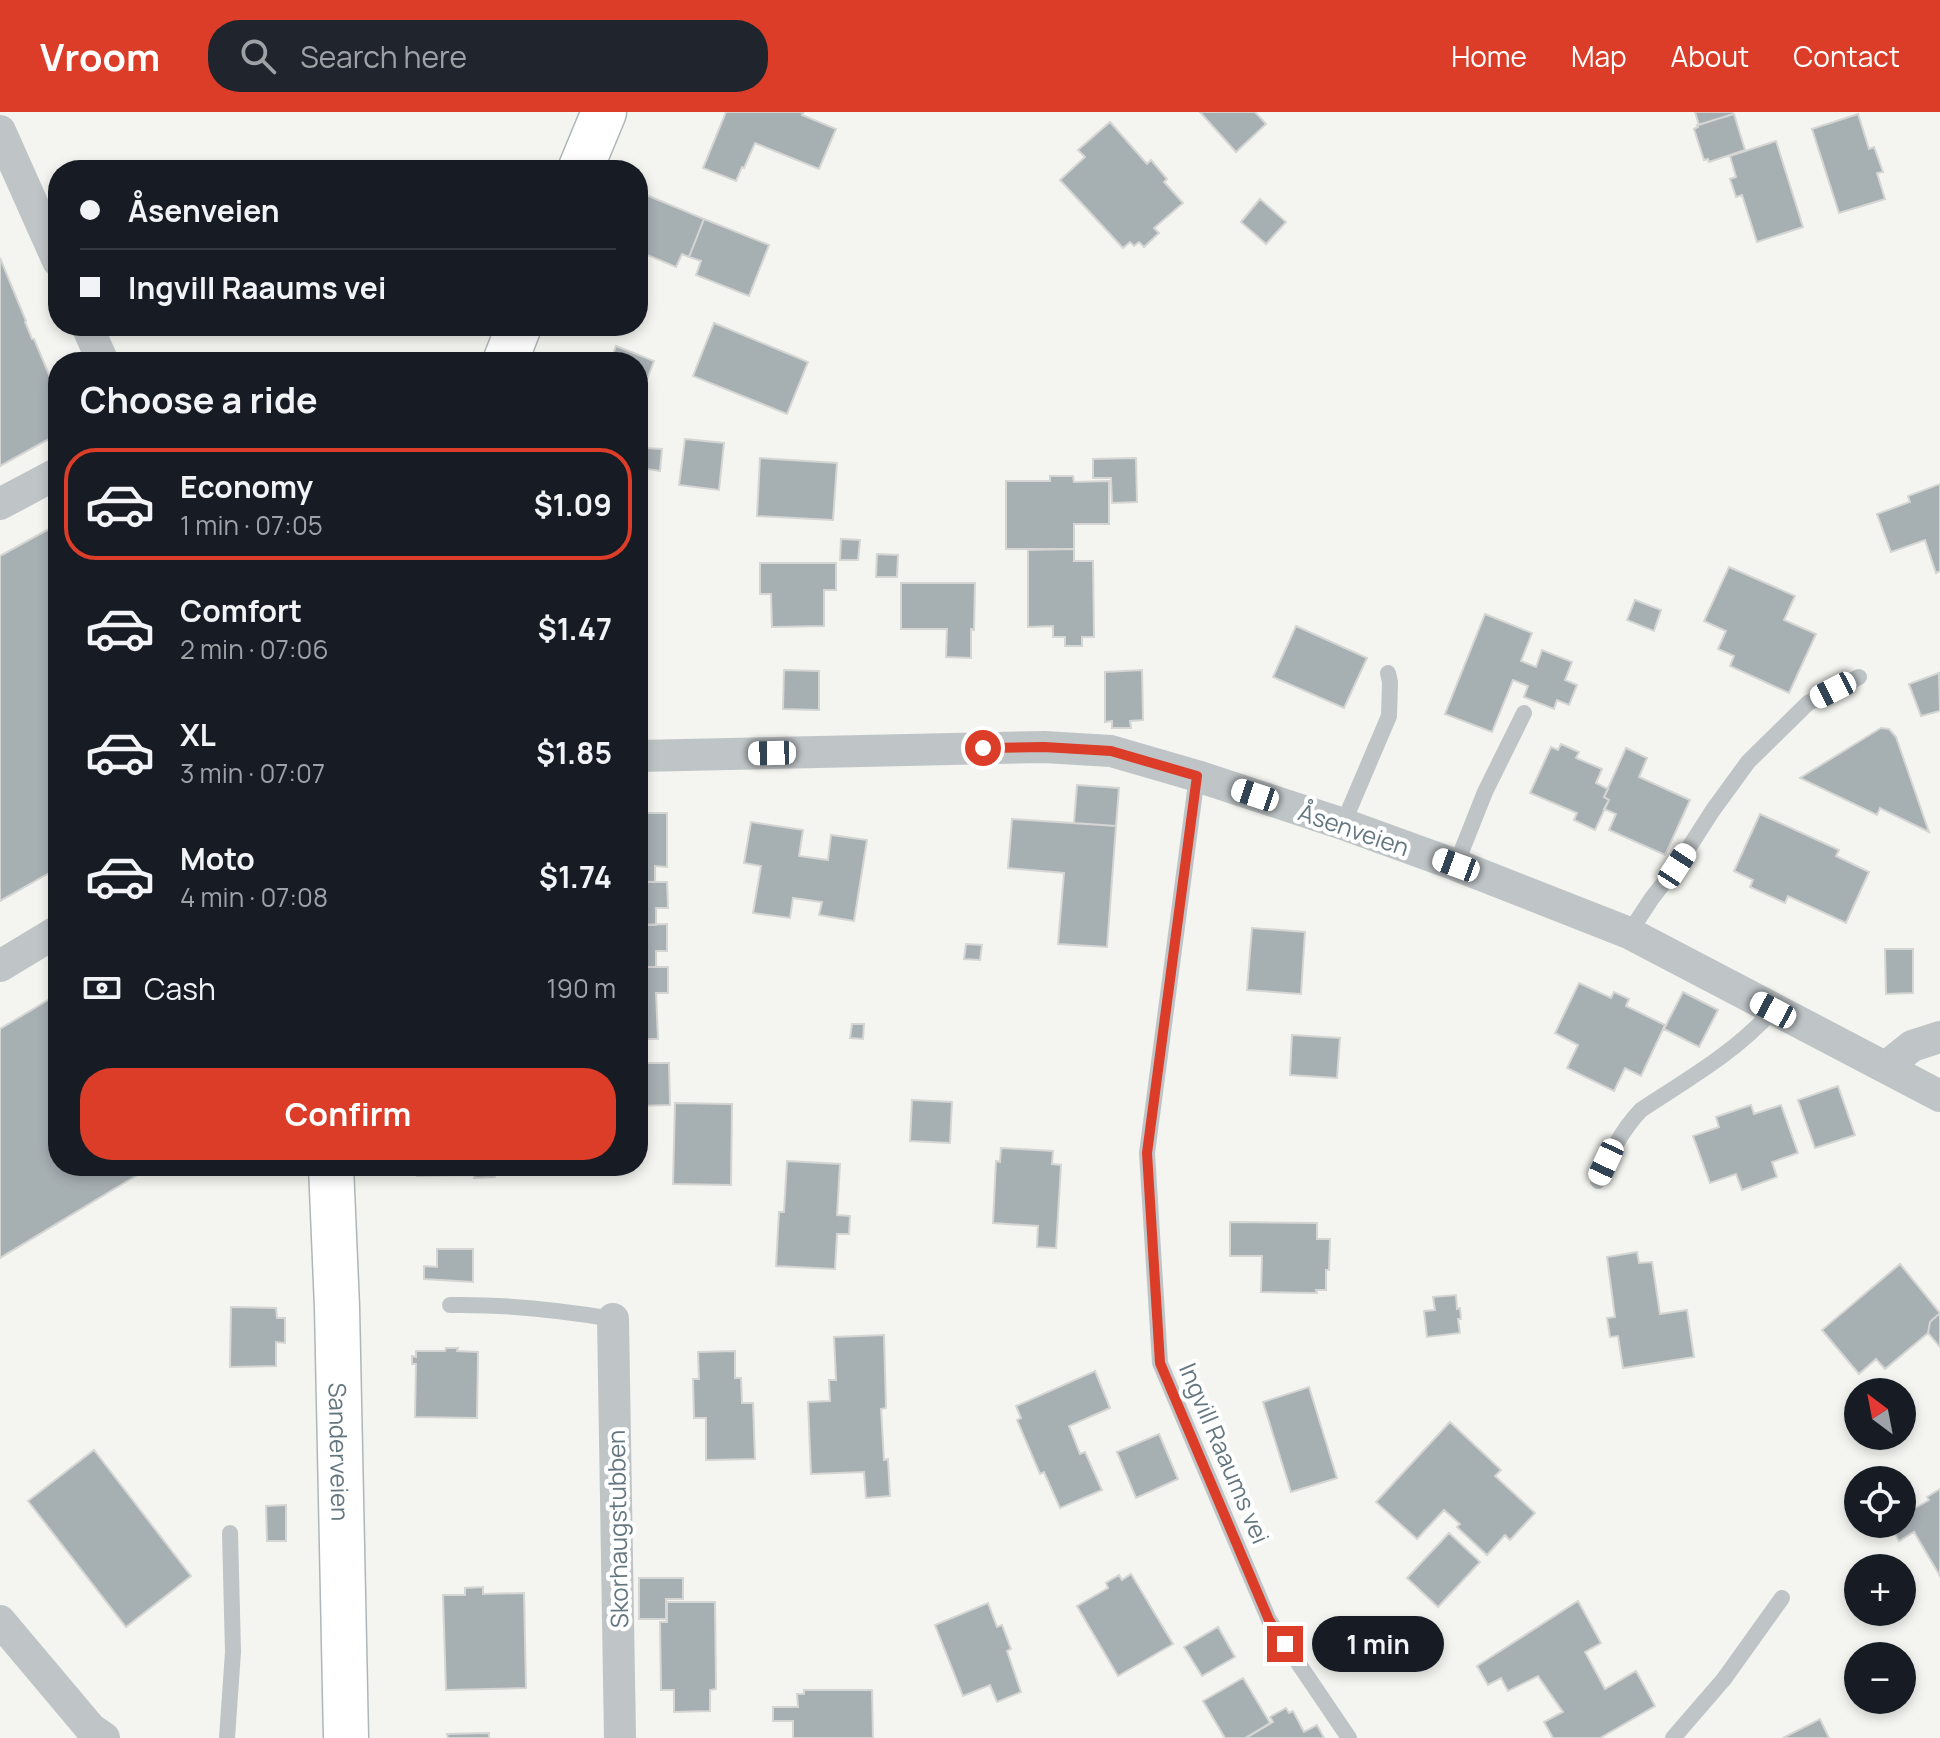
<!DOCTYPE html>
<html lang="en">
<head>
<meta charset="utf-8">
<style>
  body { margin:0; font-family:Manrope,sans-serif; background:#20242c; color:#f1f3f6; height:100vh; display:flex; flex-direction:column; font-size:30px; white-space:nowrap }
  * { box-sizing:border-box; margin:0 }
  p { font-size:26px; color:#9ea1a6 }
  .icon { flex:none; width:44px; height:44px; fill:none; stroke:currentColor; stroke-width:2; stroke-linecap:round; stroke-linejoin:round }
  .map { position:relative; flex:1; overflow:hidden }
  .drawer { position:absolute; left:48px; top:240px; width:600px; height:824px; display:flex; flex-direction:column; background:#171b24; border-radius:32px; box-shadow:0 4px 12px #0003 }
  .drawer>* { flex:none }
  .hud { position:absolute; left:48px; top:48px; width:600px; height:176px; border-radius:32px; box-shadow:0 4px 12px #0003; display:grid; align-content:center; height:176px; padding:0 32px; background:#171b24 }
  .needle { width:52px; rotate:328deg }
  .fabs { position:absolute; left:1844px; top:1266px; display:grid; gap:16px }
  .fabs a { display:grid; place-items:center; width:72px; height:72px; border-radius:50%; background:#171b24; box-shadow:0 4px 12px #0003; font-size:40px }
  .end { position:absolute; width:36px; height:36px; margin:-18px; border:10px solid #dc3d28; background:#fff; box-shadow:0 0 0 4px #fff }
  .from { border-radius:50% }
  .bubble { position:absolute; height:56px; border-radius:28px; background:#171b24; box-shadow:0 4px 12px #0003; font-size:26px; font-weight:700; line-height:56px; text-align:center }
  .car { position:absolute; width:24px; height:48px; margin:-24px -12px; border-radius:10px; box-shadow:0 0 6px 2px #0007; background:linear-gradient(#fff 24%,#345 0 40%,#fff 0 76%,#345 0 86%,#fff 0) }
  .hud b { display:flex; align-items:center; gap:28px; height:76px; font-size:30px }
  .hud b+b { border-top:2px solid #363941 }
  .hud i { width:20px; height:20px; background:#f1f3f6 }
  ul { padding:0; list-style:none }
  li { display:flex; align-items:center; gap:24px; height:112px; margin:0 16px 12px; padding:0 16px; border:4px solid transparent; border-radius:32px }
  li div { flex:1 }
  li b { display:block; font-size:30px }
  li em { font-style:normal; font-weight:700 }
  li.on { border-color:#dc3d28 }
  li>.icon { width:72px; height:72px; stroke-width:1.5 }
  h2 { padding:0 32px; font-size:36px; line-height:96px }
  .pay { display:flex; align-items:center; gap:20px; height:88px; padding:0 32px; font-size:30px }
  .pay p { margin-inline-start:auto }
  .primary-button { display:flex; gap:16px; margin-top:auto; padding:16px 32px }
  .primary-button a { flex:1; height:92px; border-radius:32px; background:#dc3d28; color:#fff; font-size:32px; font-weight:700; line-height:92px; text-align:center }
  header { display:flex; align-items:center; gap:48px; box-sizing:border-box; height:112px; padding:0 40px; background:#dc3d28; color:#fff }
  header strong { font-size:38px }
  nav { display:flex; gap:44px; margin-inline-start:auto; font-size:28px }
  .search { width:560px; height:72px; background:#20242c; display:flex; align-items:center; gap:20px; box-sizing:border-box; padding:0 28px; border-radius:32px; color:#9ea1a6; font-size:30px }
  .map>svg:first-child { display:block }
</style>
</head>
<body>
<header>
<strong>Vroom</strong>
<div class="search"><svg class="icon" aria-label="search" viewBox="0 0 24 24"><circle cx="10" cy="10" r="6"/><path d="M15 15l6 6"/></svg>Search here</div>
<nav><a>Home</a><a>Map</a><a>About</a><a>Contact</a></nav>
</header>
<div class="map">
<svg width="1940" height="1626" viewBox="0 0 1940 1626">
  <rect width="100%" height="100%" fill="#f4f4f0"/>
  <path fill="#a6afb2" stroke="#d5d5d3" stroke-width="2" d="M726,0H800L803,1L802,3L836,17L819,57L755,31L744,56L742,55L736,69L703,56Z
    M1200,0H1255L1266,12L1236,40Z
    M1695,0H1732L1733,2L1699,13Z
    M1734,2L1745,38L1709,50L1708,47L1704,48L1694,17L1698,15L1697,13Z
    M1858,2L1869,37L1874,35L1883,60L1877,61L1885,87L1839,101L1812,17Z
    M1110,10L1147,52L1151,48L1167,67L1164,70L1183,91L1154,116L1159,121L1144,135L1139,130L1134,134L1130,130L1123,136L1060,68L1085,45L1078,38Z
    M1776,29L1803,115L1757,130L1742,83L1736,85L1730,67L1736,65L1730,44Z
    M644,82L704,107L689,145L682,142L676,155L638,139V98Z
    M1260,87L1286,110L1266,132L1241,110Z
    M704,107L769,133L749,184L696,163L701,149L689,145Z
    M0,146L26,209L25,210L32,227H34L58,284V322L0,354Z
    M714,211L808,250L787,302L693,264Z
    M616,234L654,249L638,291V250H610Z
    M685,327L724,331L719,378L679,373Z
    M644,336L662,337L660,359L641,356Z
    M760,346L837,351L833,408L757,404Z
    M1136,346L1137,390L1112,391L1111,366H1093V347Z
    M1050,364H1073L1074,370L1109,369V412H1074V437H1006V369H1050Z
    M1940,372V459L1936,461L1925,428L1891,440L1877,402L1910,390L1908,384Z
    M58,412V756L0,789V444Z
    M841,427L860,428L858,448H840Z
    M1074,437V449H1093L1094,525H1082V534H1065V525H1053V514L1028,515V438Z
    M877,442L898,443L897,465H876Z
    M760,451H836V478H824V514L772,515L771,482H760Z
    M1729,455L1795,484L1784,508L1816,522L1789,581L1730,554L1734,544L1718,537L1726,519L1704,509Z
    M901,471H975L974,518L971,517V546L946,545L947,517H901Z
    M1635,488L1661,498L1654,519L1627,508Z
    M1485,502L1532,521L1521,549L1536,555L1542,538L1572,550L1565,568L1577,573L1569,593L1557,588L1554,597L1524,585L1528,574L1513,568L1492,620L1445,602Z
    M1296,514L1367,546L1344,596L1273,565Z
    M784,558L819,559V598L783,597Z
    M1142,558L1143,608L1130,609L1131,616H1112V609L1105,610V560Z
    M1939,561L1940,599L1921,604L1909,572Z
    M1881,616L1889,617L1896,625L1929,720L1880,696L1877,703L1800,666Z
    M1561,632L1579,640L1576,646L1602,657L1596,671L1608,677L1604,685L1609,688L1595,718L1574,708L1577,701L1530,681L1551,635L1558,638Z
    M1626,636L1647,646L1639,665L1690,688L1665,743L1609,718L1616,702L1604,697L1609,688L1604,685Z
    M1077,673L1119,676L1116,714L1074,711Z
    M638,701H667V755L655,754V770H638Z
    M1760,702L1839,738L1836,744L1869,760L1846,811L1788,784L1785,791L1750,775L1753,768L1734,759Z
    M1012,707L1116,714L1107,835L1058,832L1064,761L1008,756Z
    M751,710L803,718L799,744L828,748L831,723L867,728L854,809L819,803L822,790L793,786L790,806L753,801L761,754L744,751Z
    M638,770H667L668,796H656V813H638Z
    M667,812V839H656V855H638V813Z
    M1252,816L1305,820L1301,882L1247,878Z
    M966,832L982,833L980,848L964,847Z
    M1885,837H1913V881L1886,882Z
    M638,855H668V881H656L658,927H638Z
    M1579,871L1611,886L1614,880L1629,887L1626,894L1665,913L1641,964L1625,956L1614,979L1567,956L1578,933L1555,921Z
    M1683,880L1718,898L1699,935L1664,917Z
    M58,882V1054H152L0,1146V917Z
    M852,912H864L863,927L850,926Z
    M1292,923L1340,926L1337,966L1290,963Z
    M638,951H669L670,993L638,994Z
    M1838,974L1855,1023L1815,1036L1798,988Z
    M912,988L952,990L950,1031L910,1029Z
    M675,991L732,992L731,1073L673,1072Z
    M1751,993L1754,1002L1781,993L1798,1041L1772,1050L1777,1065L1742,1078L1736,1062L1710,1071L1693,1024L1719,1015L1716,1005Z
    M1001,1036L1053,1039L1052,1052L1061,1053L1056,1136L1037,1135L1038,1114L993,1111L996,1049L1000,1050Z
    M787,1049L840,1052L837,1103L850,1104L849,1122H837L835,1157L776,1154L779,1100H784Z
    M417,1054H495V1065L474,1066V1063L417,1064Z
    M1230,1110L1317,1111V1127H1330L1329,1158H1326V1178H1316L1317,1181L1261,1180L1262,1144H1230Z
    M437,1137H473V1170L424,1167V1154L437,1155Z
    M1637,1140L1639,1151L1652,1150L1660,1202L1687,1198L1694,1245L1623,1256L1618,1224L1610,1225L1607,1206L1615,1205L1607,1145Z
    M1900,1152L1940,1201L1930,1210L1928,1221L1885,1257L1876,1247L1859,1262L1822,1218Z
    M1456,1183L1457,1197L1460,1196L1461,1207H1458L1460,1221L1427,1225L1424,1199L1435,1198L1433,1185Z
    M231,1195L276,1196L277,1206H285V1231L276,1230V1254L230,1255Z
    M1940,1201V1235L1928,1221L1930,1210Z
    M884,1223L886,1296L881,1297L884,1348L888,1347L890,1384L866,1386L864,1360L811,1362L808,1290L830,1289L829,1268H836L834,1225Z
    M446,1236H458L457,1239L478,1240L477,1306L415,1305L416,1252H412V1244L416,1245V1239H445Z
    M735,1239V1266H741L742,1291H753L755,1347L706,1348V1306H694L693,1267H699L698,1240Z
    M1095,1259L1110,1296L1069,1314L1080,1342L1085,1340L1102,1378L1060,1396L1044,1360L1040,1362L1017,1308L1021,1306L1016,1294Z
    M1309,1275L1337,1366L1291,1380L1263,1290Z
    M1450,1310L1501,1358L1495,1364L1535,1401L1510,1428L1505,1423L1487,1443L1457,1415L1460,1412L1444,1398L1417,1427L1376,1390Z
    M1159,1322L1178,1367L1136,1386L1117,1340Z
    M94,1338L191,1464L126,1515L28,1389Z
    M1940,1377V1464L1914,1420L1899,1429L1889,1412H1902V1404L1929,1388L1927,1385Z
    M286,1393V1429H267L266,1394Z
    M1449,1421L1480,1450L1438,1495L1407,1466Z
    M1131,1462L1173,1532L1118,1564L1077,1494L1108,1476L1106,1471L1119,1463L1122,1468Z
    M639,1466H683V1487H666V1507H639Z
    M483,1475V1482L524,1481L526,1576L446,1578L443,1483H465V1476Z
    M1578,1489L1601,1531L1585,1540L1605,1577L1636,1559L1655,1594L1600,1626H1553L1544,1610L1563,1600L1538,1564L1508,1579L1501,1566L1488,1573L1477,1554Z
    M667,1490H715L716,1577L710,1578V1599L674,1600V1578H661L660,1510H667Z
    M988,1491L997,1515L1002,1513L1011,1537L1007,1539L1021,1580L997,1590L990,1573L963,1584L935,1513Z
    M1218,1515L1235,1545L1202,1564L1184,1535Z
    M1243,1566L1270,1611L1245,1626H1225L1203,1589Z
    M804,1578H872L873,1626H793V1609H773V1595H798L797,1582H804Z
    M1286,1596L1289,1601L1293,1599L1304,1620L1317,1613L1324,1626H1246L1273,1610L1270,1605Z
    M1820,1607L1829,1626H1783Z
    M489,1621V1626H448L447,1622Z"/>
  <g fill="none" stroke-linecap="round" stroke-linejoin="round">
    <g stroke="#afb6b9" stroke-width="47">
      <g id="secondary">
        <path d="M580,58L604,0"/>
        <path d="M505,250L519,214"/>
        <path id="s1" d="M331,1054L337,1195L346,1626"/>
      </g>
    </g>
    <path stroke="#bfc4c6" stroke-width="16" d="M1197,664L1147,1041L1160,1251L1269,1508L1349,1626
      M1343,712L1389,604L1390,570L1388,561
      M1456,753L1485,680L1524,601
      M1629,821L1652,786L1677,754L1713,698L1748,650L1808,591L1859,565
      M1598,1069C1610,1042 1621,1019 1641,998C1688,967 1736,940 1773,898
      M450,1193C505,1192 559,1198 613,1207
      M227,1626L233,1540L230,1421
      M1673,1626L1724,1567L1782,1486"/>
    <path stroke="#bfc4c6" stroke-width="32" d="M0,19L58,149
      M87,214L103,250
      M0,392L58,361
      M638,644L1044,635L1111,639L1197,664L1343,712L1456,753L1629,821L1940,984
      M0,854L58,819
      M1886,955L1912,934L1940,925
      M613,1207L620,1626
      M0,1509L91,1617L104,1626"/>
    <use href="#secondary" stroke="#fff" stroke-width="44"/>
  </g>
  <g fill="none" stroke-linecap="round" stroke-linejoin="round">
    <path stroke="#dc3d28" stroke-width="10" d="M983,636L1044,635L1111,639L1197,664L1147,1041L1160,1251L1269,1508L1285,1532"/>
  </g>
  <g text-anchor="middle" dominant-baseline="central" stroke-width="8" stroke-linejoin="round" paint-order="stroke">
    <g font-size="24" fill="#647780" stroke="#fff">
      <text transform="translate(1354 717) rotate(19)">Åsenveien</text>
      <text stroke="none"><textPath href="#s1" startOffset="286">Sanderveien</textPath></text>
      <text transform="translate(1225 1341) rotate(67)">Ingvill Raaums vei</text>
      <text transform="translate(617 1417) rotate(-91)">Skorhaugstubben</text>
    </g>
  </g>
</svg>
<div class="fabs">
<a><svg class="needle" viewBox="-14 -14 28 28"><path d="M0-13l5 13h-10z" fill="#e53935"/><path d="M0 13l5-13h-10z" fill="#9ea1a6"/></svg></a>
<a><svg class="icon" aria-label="locate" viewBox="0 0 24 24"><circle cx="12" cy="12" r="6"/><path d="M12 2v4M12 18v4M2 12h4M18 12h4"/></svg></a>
<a>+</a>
<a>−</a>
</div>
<i class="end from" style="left:983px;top:636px"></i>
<i class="end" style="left:1285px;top:1532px"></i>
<div class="bubble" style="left:1312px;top:1504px;width:132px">1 min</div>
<i class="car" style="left:1833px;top:578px;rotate:243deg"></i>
<i class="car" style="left:772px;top:641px;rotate:269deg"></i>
<i class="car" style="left:1255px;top:683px;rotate:288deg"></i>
<i class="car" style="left:1456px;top:753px;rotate:290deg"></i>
<i class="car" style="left:1677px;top:754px;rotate:33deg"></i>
<i class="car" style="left:1773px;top:898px;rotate:298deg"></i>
<i class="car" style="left:1606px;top:1050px;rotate:205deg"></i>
<div class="hud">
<b><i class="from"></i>Åsenveien</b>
<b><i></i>Ingvill Raaums vei</b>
</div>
<section class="drawer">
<h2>Choose a ride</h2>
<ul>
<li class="on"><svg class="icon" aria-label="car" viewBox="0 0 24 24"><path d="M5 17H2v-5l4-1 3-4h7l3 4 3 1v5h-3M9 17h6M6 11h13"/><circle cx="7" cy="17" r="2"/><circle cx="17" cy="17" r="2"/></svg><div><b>Economy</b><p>1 min · 07:05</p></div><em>$1.09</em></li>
<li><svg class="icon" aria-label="car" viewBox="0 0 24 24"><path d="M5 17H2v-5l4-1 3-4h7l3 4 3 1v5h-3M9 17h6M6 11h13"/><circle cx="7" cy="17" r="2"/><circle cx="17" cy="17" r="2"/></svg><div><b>Comfort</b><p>2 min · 07:06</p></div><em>$1.47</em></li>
<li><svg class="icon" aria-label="car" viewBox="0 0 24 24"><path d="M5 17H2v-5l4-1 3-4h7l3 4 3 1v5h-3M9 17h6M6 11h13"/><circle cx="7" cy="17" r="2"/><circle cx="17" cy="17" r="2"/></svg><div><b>XL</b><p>3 min · 07:07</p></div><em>$1.85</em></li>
<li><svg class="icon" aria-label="car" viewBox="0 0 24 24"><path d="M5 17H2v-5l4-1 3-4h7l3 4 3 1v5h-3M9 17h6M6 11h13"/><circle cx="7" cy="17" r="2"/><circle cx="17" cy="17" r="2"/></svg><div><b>Moto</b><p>4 min · 07:08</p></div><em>$1.74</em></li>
</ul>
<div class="pay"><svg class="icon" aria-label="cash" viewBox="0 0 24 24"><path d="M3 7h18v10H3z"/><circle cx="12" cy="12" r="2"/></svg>Cash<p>190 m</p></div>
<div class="primary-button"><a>Confirm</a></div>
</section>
</div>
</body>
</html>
